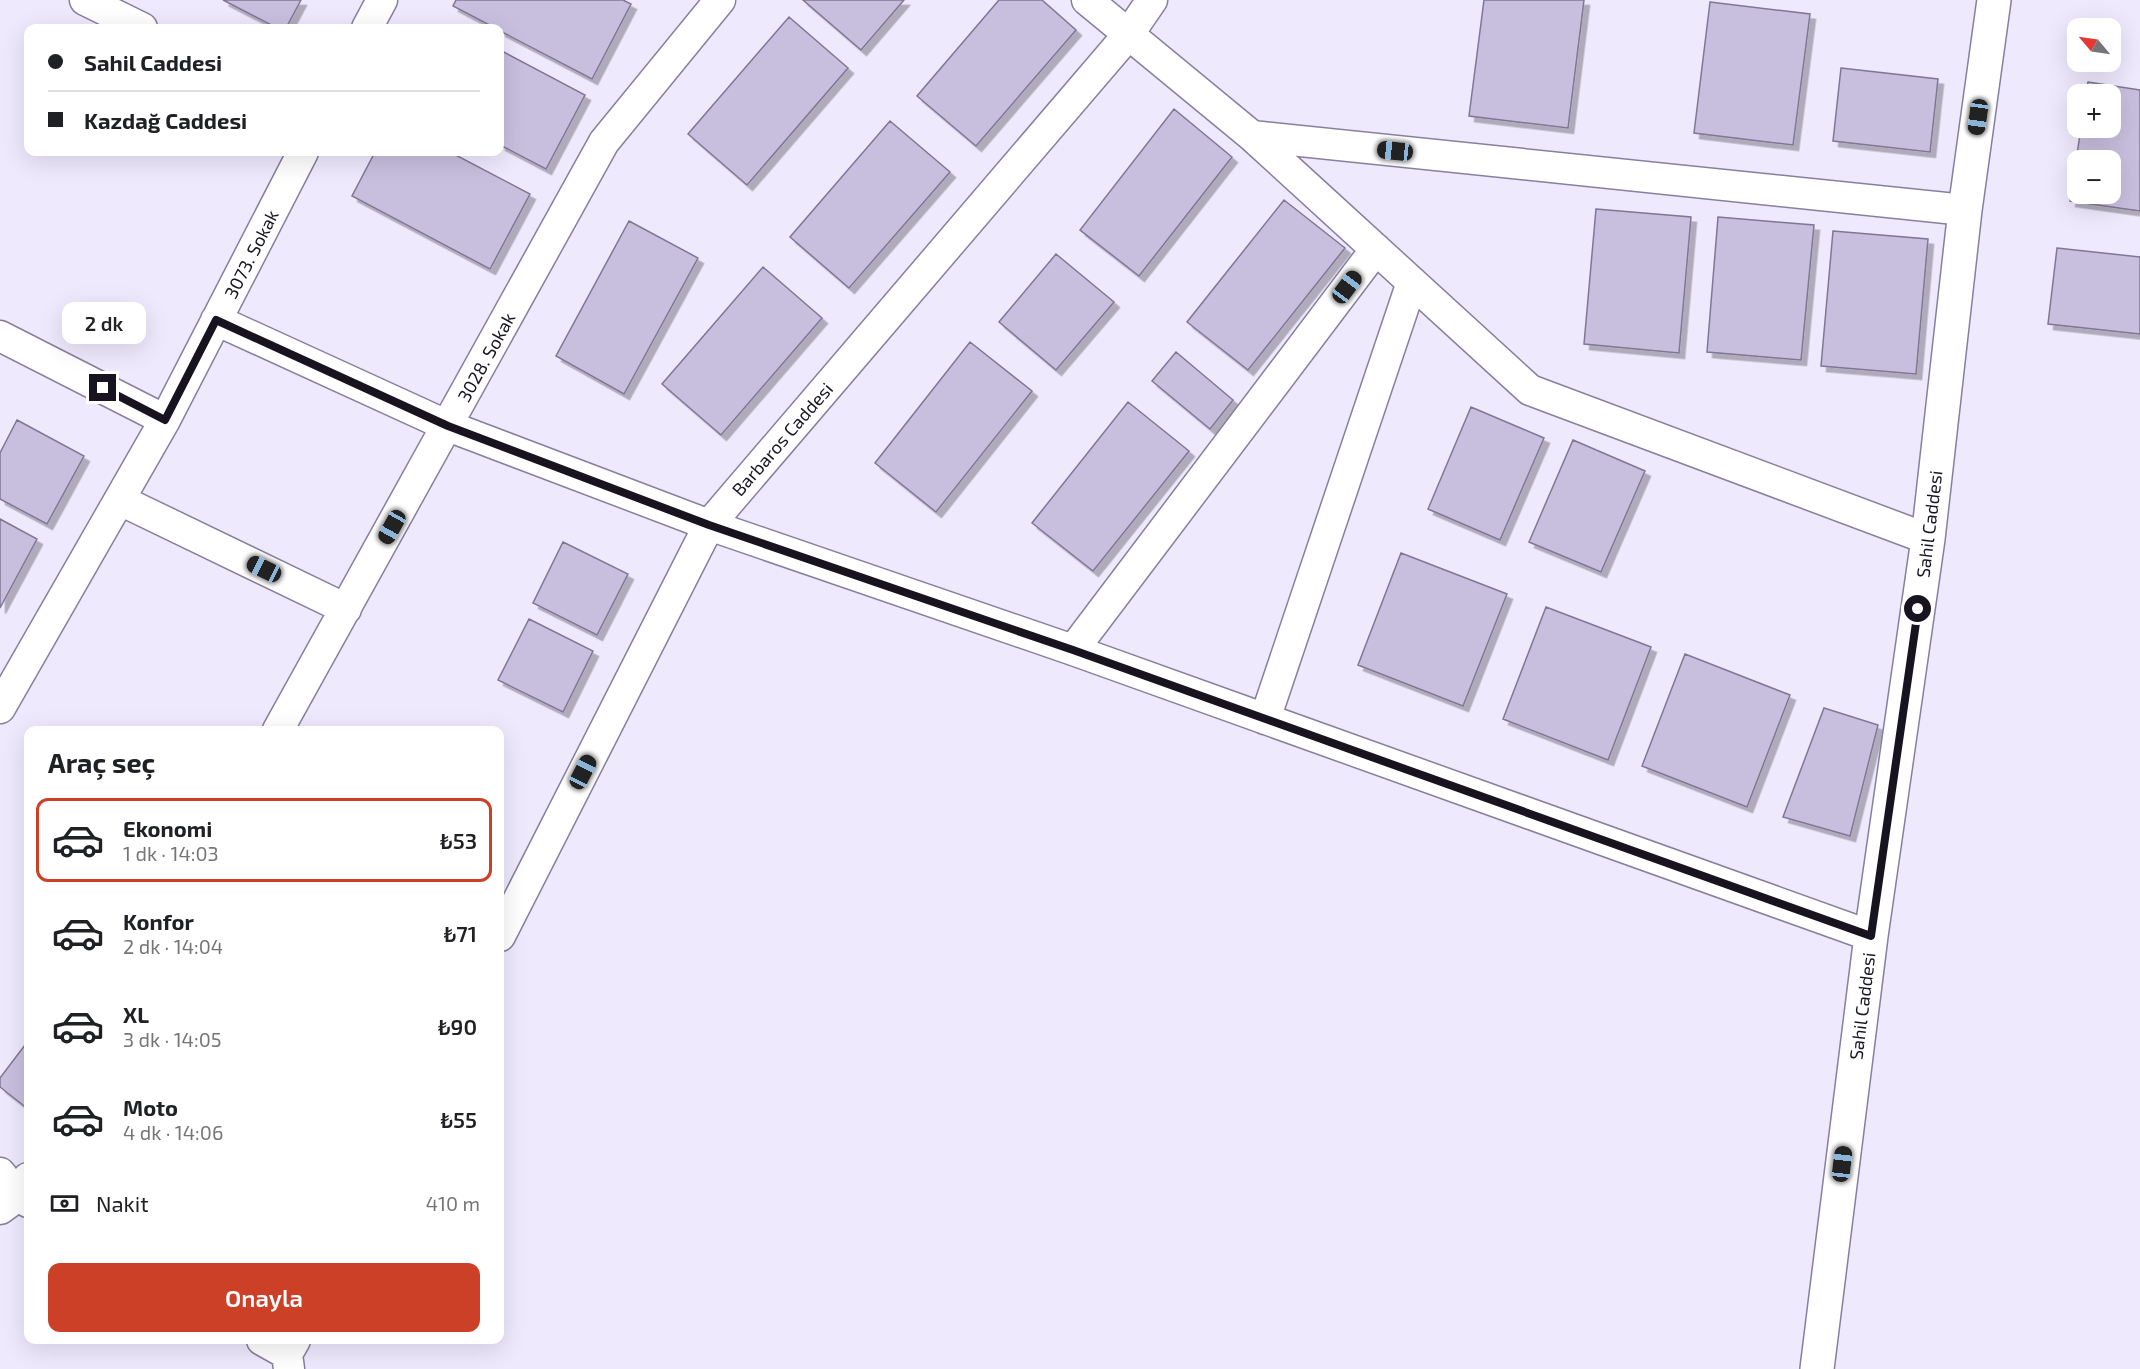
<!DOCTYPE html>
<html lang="tr">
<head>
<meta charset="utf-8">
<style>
  body { margin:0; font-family:"Exo 2",sans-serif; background:#f6f6f6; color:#202124; height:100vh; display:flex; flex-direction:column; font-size:22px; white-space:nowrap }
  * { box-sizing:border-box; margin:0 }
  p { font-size:20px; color:#757577 }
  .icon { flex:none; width:33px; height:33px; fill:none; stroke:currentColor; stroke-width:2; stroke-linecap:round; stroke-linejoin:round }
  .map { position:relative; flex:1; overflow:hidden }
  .drawer { position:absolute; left:24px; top:726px; width:480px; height:618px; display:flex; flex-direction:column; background:#fff; border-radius:12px; box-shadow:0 6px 24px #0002 }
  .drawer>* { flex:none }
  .guide { position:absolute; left:24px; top:24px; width:480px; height:132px; border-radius:12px; box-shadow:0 6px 24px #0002; display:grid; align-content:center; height:132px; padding:0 24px; background:#fff }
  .needle { width:39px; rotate:299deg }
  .fabs { position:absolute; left:2067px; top:18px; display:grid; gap:12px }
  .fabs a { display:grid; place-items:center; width:54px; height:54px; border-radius:12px; background:#fff; box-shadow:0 6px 24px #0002; font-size:30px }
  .end { position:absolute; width:27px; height:27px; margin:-14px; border:8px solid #18141f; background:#fff; box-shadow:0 0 0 3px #fff }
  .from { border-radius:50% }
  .bubble { position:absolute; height:42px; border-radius:12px; background:#fff; box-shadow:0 6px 24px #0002; font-size:20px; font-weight:600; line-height:42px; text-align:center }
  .car { position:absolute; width:18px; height:36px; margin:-18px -9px; border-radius:8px; box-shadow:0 0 4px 2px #0007; background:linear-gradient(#222 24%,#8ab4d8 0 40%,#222 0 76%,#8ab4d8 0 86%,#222 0) }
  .guide b { display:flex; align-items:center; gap:21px; height:57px; font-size:22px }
  .guide b+b { border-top:2px solid #e0e0e0 }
  .guide i { width:15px; height:15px; background:#202124 }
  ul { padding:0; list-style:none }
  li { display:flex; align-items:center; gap:18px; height:84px; margin:0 12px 9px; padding:0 12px; border:3px solid transparent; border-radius:12px }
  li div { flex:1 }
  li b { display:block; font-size:22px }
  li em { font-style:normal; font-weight:600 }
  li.current { border-color:#cb4026 }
  li>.icon { width:54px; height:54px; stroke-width:1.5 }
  h2 { padding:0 24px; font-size:27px; line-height:72px }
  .pay { display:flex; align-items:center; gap:15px; height:66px; padding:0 24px; font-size:22px }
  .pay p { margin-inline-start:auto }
  .action { display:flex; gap:12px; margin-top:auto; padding:12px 24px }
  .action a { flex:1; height:69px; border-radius:12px; background:#cb4026; color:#fff; font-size:24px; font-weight:600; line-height:69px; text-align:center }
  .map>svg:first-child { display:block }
</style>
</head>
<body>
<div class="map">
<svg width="2140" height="1369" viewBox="0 0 2140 1369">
  <defs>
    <filter id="shadow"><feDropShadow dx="5.5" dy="5.5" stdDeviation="0" flood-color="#0004"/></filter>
  </defs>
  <rect width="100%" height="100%" fill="#eee9fd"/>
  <path fill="#c8bfdf" stroke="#807795" stroke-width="1.5" fill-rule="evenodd" filter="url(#shadow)" d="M223,0H301L286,28H277Z
    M456,0H623L631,4L592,79L500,31V28H495L453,6Z
    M803,0H904L861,50Z
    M999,0H1042L1076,30L976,146L917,96Z
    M1484,0H1584L1568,128L1469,116Z
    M1710,2L1810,14L1793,145L1694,133Z
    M789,17L848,68L747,185L688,134Z
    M500,50L585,95L546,169L500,145Z
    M1841,68L1938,79L1930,152L1833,141Z
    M2088,82L2140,90V211L2070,201L2081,128H2110V94H2086ZM2078,160H2110V194H2078Z
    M1174,109L1232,157L1139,276L1080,230Z
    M890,121L950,172L849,288L790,237Z
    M375,152H450L530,194L490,269L352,196Z
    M1284,200L1345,248L1248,370L1187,322Z
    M1596,209L1691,217L1679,353L1584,344Z
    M1718,217L1814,225L1801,360L1707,352Z
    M629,221L698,258L624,394L556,356Z
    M1833,231L1928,239L1916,374L1821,366Z
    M2057,248L2140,257V334L2048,324Z
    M1056,254L1114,302L1056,370L999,322Z
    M763,267L822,318L721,435L662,384Z
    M970,342L1032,391L936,512L875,463Z
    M1176,352L1233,400L1210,429L1152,381Z
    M1128,402L1189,451L1093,571L1032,523Z
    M1471,407L1544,438L1500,540L1428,509Z
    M17,420L84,456L47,524L0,499V453Z
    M1573,440L1645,471L1601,572L1529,542Z
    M0,519L37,539L0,608Z
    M563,542L628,574L597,635L533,603Z
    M1401,553L1507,594L1463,706L1358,665Z
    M1546,607L1651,647L1608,760L1503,719Z
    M529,619L593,651L563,712L498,680Z
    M1685,654L1790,695L1747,807L1642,766Z
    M1824,708L1878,725L1850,836L1783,817Z
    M28,1041V1109L0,1087V1078Z"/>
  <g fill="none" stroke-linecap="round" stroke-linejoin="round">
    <g stroke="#887f9d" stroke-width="33">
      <path id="street" d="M85,0L142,28
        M1087,0L1252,136L1530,390L1928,539
        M367,28L382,0
        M1252,136L1965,210
        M216,320L448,426L709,525L1073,650L1871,936
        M0,336L165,420
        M120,500L346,609
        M1073,650L1376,249
        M0,708L165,420L303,152
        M1265,719L1412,282
        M278,730L604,142L720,0
        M500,936L709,525L1128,35L1152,0
        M0,1173L18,1196L28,1202
        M0,1209L18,1196L28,1178
        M262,1340L287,1354
        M289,1369L287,1354L295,1340"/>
    </g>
    <g stroke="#887f9d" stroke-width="36">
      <path id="secondary" d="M1817,1369L1871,936L1928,539L1965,210L1994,0"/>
    </g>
    <use href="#street" stroke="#fff" stroke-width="30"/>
    <use href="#secondary" stroke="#fff" stroke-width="33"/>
  </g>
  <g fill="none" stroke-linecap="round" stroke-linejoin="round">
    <path stroke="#18141f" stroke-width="8" d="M103,388L165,420L216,320L448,426L709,525L1073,650L1871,936L1918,609"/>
  </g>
  <g text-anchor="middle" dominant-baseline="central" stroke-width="5" stroke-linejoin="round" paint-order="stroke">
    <g font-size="18" fill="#18141f" stroke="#fff">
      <text transform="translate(251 254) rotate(-63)">3073. Sokak</text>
      <text transform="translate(486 357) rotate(-61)">3028. Sokak</text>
      <text transform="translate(782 439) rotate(-49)">Barbaros Caddesi</text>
      <text transform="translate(1929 524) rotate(-83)">Sahil Caddesi</text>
      <text transform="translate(1862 1006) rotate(-83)">Sahil Caddesi</text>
    </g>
  </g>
</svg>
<div class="fabs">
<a><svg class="needle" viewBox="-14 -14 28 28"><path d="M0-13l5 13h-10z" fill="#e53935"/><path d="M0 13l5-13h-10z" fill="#757577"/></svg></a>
<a>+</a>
<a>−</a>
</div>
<i class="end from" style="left:1918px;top:609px"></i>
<i class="end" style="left:103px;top:388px"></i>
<div class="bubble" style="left:62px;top:302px;width:84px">2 dk</div>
<i class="car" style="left:1978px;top:117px;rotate:188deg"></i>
<i class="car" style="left:1395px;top:151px;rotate:276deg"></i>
<i class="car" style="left:1347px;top:287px;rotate:37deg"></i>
<i class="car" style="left:392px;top:527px;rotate:209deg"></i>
<i class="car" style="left:264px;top:569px;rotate:296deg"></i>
<i class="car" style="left:583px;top:772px;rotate:27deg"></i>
<i class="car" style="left:1842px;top:1164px;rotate:7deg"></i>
<div class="guide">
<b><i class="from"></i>Sahil Caddesi</b>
<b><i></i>Kazdağ Caddesi</b>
</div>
<section class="drawer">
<h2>Araç seç</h2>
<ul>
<li class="current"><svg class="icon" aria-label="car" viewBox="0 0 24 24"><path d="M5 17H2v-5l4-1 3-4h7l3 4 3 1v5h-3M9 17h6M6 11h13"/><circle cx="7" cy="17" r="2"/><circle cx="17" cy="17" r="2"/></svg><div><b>Ekonomi</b><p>1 dk · 14:03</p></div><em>₺53</em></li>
<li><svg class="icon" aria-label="car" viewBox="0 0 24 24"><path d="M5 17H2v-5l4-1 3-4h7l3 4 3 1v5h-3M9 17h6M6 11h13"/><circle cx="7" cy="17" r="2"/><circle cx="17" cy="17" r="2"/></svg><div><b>Konfor</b><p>2 dk · 14:04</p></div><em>₺71</em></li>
<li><svg class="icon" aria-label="car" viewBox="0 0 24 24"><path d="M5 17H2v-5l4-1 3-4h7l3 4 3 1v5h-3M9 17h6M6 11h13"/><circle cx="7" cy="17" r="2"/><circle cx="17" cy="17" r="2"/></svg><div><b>XL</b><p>3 dk · 14:05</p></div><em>₺90</em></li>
<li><svg class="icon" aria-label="car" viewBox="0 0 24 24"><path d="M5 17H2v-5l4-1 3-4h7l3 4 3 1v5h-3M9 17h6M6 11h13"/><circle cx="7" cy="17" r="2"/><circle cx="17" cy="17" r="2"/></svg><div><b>Moto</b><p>4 dk · 14:06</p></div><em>₺55</em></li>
</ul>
<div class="pay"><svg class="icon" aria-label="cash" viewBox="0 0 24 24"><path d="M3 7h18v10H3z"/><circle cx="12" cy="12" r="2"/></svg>Nakit<p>410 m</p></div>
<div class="action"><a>Onayla</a></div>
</section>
</div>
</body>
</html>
